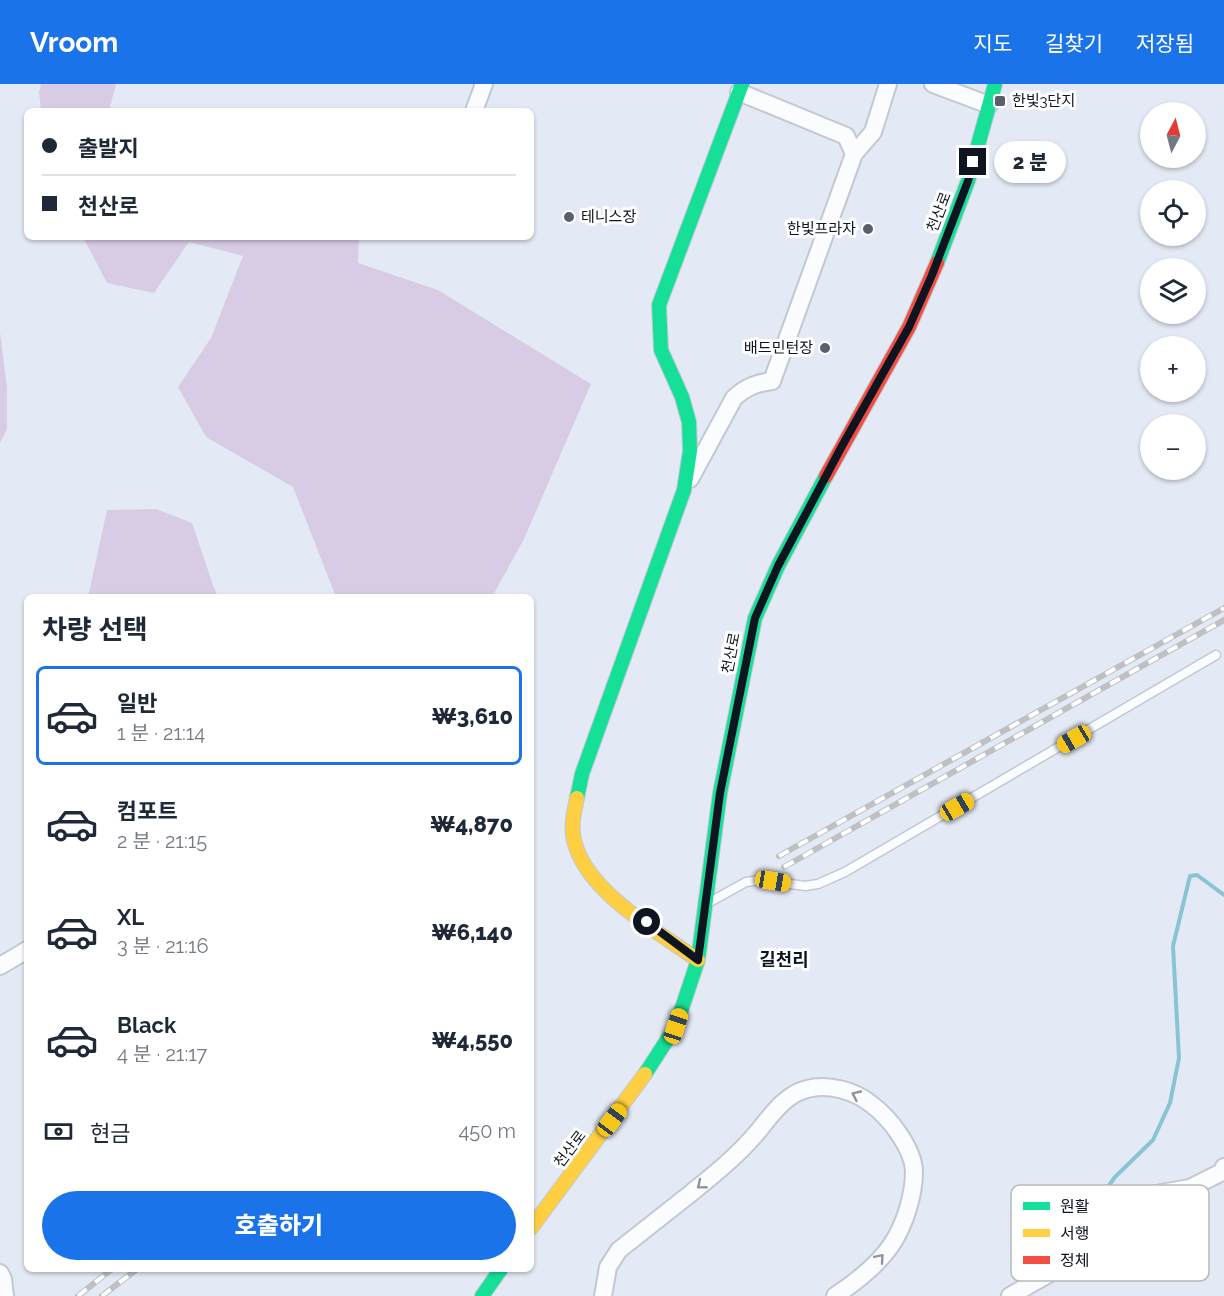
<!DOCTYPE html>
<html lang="ko">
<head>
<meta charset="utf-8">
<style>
  body { margin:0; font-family:Raleway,"Noto Sans KR",sans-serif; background:#f2f2f3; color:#1f2937; height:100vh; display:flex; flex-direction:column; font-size:22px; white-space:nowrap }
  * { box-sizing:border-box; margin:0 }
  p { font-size:20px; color:#747a83 }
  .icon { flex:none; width:33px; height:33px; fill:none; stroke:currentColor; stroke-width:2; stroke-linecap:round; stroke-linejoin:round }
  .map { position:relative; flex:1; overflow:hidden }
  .sheet { position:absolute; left:24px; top:510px; width:510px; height:678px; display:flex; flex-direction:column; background:#fff; border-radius:9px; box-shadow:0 2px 4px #0004 }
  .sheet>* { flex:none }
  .top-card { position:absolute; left:24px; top:24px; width:510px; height:132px; border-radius:9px; box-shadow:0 2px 4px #0004; display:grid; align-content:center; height:132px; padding:0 18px; background:#fff }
  .needle { width:39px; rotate:7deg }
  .fabs { position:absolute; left:1140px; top:18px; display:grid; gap:12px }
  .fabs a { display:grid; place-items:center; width:66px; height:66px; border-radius:50%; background:#fff; box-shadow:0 2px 4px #0004; font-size:30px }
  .end { position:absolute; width:27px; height:27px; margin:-14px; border:8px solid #0f1520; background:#fff; box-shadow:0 0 0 3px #fff }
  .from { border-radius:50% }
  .bubble { position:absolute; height:42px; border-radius:21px; background:#fff; box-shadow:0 2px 4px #0004; font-size:20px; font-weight:800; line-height:42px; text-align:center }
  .car { position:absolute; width:18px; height:36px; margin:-18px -9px; border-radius:8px; box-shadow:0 0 4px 2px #0007; background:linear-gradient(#f5c518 24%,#345 0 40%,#f5c518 0 76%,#345 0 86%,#f5c518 0) }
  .top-card b { display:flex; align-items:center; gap:21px; height:57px; font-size:22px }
  .top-card b+b { border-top:2px solid #e0e1e3 }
  .top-card i { width:15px; height:15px; background:#1f2937 }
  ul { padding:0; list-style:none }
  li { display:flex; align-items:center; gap:18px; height:99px; margin:0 12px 9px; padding:0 6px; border:3px solid transparent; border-radius:9px }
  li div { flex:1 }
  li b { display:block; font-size:22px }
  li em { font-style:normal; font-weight:800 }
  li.active { border-color:#1a73e8 }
  li>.icon { width:54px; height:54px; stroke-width:1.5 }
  h2 { padding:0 18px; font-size:27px; line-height:72px }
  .pay { display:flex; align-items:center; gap:15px; height:66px; padding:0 18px; font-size:22px }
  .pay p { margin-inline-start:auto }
  .cta { display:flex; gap:12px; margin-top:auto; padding:12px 18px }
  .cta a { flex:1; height:69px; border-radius:36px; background:#1a73e8; color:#fff; font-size:24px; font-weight:800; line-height:69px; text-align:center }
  header { display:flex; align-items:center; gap:36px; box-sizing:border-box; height:84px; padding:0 30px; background:#1a73e8; color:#fff }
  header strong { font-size:28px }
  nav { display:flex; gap:33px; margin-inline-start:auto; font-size:21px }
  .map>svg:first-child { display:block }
</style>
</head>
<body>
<header>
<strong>Vroom</strong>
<nav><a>지도</a><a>길찾기</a><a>저장됨</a></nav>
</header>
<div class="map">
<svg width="1224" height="1212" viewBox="0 0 1224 1212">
  <rect width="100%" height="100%" fill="#e4eaf5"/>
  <path fill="#d8cce5" d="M41,0H116L109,27H41L39,8Z
    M83,153H359L358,179L438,206L591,300L524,455L492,513H336L293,403L206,353L178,303L211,254L243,172L189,158L154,209L107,199Z
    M0,248L7,304V345L0,359Z
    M156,425L192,439L213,501L218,513H88L107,426Z"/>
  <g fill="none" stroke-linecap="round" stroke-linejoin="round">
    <path stroke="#89c4d3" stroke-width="4" d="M1060,1171L1115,1093L1153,1056L1170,1019L1179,974L1173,862L1190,792L1197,791L1224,811"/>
    <g stroke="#c2c8d3" stroke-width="11">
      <path id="lane" d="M708,819L746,798L762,796L805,802L818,800L845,788L1216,571"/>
    </g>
    <g stroke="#c2c8d3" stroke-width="20">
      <path id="street" d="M933,0L989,21
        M739,8L846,52L854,70
        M474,27L484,0
        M690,395L734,314C746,303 756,299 772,297L854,70L873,48L888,0
        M0,882L27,866
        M0,1189L3,1195L5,1212
        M603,1212L608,1183L619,1166C642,1148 666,1129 690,1110C712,1092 735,1074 754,1052C769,1035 783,1011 807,1005C828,999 855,1007 871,1020C889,1033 913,1064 914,1087C914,1111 905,1140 892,1160C878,1181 856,1198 835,1212
        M1010,1212L1059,1184L1090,1147L1138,1117L1161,1109L1190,1104L1222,1088L1224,1083"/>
    </g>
    <g stroke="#c2c8d3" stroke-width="16">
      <path id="fast" d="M937,179L968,97L995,0
        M577,714L582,690L684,406L690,367L689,338L682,313L661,266L659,221L742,0
        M645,990L676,942L698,876L720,709L755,534L778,482L826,392
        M482,1212L501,1185"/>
    </g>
    <g stroke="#c2c8d3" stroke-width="16">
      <path id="slow" d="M577,714C574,728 570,745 575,760C589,809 658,848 698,876
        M531,1144L645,990"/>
    </g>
    <g stroke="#c2c8d3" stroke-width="16">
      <path id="jam" d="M826,392L909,243L937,179"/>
    </g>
    <use href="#lane" stroke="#fbfcfe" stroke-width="8"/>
    <use href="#street" stroke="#fbfcfe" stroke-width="16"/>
    <use href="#fast" stroke="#16e098" stroke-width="14"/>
    <use href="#slow" stroke="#ffcf43" stroke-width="14"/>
    <use href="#jam" stroke="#f24e42" stroke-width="14"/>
    <g stroke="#bfc0c3" stroke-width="6">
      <path id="rail" d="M779,772L1224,524
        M784,783L1224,536
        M78,1212L112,1185
        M102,1212L137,1185"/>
    </g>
    <use href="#rail" stroke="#fff" stroke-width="4" stroke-dasharray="11" stroke-linecap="butt"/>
  </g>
  <defs><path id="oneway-chevron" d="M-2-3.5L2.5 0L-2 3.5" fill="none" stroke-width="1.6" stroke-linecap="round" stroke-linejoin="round" transform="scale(1.5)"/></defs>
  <g stroke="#91949a">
    <use href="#oneway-chevron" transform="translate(856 1011) rotate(-155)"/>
    <use href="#oneway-chevron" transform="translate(701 1101) rotate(141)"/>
    <use href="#oneway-chevron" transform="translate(880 1174) rotate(-49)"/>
  </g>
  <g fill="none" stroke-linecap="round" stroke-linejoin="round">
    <path stroke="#0f1520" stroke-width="8" d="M647,838L698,876L720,709L755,534L778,482L842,362L909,243L932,191L968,97L973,78"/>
  </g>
  <g fill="#5a606b" stroke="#fff" stroke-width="2">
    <rect x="994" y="11" width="12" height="12" rx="3"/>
    <circle cx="569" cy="133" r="6"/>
    <circle cx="868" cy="145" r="6"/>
    <circle cx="825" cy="264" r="6"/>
  </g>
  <g text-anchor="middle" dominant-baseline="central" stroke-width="6" stroke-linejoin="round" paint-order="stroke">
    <g font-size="15" fill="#0f1520" stroke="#fff" text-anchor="start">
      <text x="1012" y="17">한빛3단지</text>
      <text x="581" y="133">테니스장</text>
      <text x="856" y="145" text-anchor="end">한빛프라자</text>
      <text x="813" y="264" text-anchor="end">배드민턴장</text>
    </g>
    <g font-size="15" fill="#0f1520" stroke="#fff">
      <text transform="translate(939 128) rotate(-69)">천산로</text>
      <text transform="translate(731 569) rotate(-79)">천산로</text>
      <text transform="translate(570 1065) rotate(-53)">천산로</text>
    </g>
    <g font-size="18" font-weight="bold" fill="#0f1520" stroke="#fff">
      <text x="784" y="875">길천리</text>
    </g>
  </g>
  <rect x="1011" y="1101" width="198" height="96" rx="9" fill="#fff" stroke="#b7b9bc" stroke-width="1.5"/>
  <rect x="1023" y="1118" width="27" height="8" fill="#16e098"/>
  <rect x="1023" y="1145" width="27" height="8" fill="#ffcf43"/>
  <rect x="1023" y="1172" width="27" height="8" fill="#f24e42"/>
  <g font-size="16" fill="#0f1520">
    <text x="1060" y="1128">원활</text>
    <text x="1060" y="1155">서행</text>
    <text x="1060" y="1182">정체</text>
  </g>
</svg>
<div class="fabs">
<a><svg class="needle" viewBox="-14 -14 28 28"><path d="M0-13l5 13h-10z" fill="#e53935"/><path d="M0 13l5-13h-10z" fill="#747a83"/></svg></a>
<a><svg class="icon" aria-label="locate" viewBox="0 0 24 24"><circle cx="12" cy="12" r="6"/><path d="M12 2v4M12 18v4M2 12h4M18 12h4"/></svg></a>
<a><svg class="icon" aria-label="layers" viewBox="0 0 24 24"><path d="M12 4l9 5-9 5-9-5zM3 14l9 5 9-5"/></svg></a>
<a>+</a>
<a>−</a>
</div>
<i class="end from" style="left:647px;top:838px"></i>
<i class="end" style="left:973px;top:78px"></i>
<div class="bubble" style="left:994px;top:57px;width:72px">2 분</div>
<i class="car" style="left:1074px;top:655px;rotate:240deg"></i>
<i class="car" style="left:957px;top:723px;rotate:60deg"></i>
<i class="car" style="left:773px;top:797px;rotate:99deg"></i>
<i class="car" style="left:676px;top:942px;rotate:18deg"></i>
<i class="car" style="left:612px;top:1036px;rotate:37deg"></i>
<div class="top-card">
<b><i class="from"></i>출발지</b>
<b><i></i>천산로</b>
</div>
<section class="sheet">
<h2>차량 선택</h2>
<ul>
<li class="active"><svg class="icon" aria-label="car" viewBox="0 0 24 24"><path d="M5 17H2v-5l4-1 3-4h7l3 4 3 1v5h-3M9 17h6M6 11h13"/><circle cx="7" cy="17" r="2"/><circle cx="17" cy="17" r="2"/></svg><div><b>일반</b><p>1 분 · 21:14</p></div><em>₩3,610</em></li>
<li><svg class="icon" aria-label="car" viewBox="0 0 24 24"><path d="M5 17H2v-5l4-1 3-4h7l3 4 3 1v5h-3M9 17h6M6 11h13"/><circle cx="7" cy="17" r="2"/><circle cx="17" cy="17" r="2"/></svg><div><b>컴포트</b><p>2 분 · 21:15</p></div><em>₩4,870</em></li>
<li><svg class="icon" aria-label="car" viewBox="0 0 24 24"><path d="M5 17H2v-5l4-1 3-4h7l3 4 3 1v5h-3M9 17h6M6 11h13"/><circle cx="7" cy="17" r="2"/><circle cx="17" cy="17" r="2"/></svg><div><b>XL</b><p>3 분 · 21:16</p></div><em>₩6,140</em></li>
<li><svg class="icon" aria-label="car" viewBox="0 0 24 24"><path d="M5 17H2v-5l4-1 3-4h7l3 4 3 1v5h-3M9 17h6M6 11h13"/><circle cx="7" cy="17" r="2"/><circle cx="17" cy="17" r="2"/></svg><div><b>Black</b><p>4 분 · 21:17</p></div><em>₩4,550</em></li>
</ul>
<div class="pay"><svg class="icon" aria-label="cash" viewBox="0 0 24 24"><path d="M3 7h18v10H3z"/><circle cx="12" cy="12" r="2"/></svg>현금<p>450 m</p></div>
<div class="cta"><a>호출하기</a></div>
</section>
</div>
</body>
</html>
